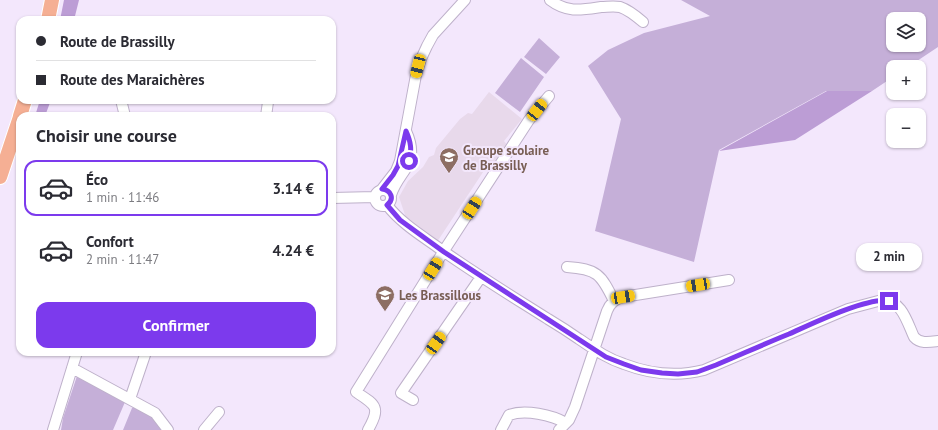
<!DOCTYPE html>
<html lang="fr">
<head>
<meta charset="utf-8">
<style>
  body { margin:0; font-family:"PT Sans",sans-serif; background:#f2f2f3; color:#2b2b33; height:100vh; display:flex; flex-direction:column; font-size:15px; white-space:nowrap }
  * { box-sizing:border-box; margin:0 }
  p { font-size:13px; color:#7c7c81 }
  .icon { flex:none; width:22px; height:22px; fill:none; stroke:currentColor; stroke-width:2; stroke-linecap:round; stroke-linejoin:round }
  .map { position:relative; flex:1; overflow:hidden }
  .panel { position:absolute; left:16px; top:112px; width:320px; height:244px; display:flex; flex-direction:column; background:#fff; border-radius:12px; box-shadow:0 1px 3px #0004 }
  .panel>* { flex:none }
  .banner { position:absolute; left:16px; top:16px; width:320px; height:88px; border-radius:12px; box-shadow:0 1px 3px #0004; display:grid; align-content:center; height:88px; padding:0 20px; background:#fff }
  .tools { position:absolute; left:886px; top:12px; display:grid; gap:8px }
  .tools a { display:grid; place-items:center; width:40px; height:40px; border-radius:8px; background:#fff; box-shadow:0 1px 3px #0004; font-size:20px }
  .end { position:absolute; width:18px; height:18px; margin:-9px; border:5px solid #7c3aed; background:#fff; box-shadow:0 0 0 2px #fff }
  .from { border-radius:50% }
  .bubble { position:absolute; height:28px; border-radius:12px; background:#fff; box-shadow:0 1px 3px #0004; font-size:13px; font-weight:700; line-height:28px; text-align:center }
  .car { position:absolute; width:12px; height:24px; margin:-12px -6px; border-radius:5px; box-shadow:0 0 3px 1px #0007; background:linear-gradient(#f5c518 24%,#345 0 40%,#f5c518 0 76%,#345 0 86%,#f5c518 0) }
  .banner b { display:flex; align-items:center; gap:14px; height:38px; font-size:15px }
  .banner b+b { border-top:1px solid #e1e1e2 }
  .banner i { width:10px; height:10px; background:#2b2b33 }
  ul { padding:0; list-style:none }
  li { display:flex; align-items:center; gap:12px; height:56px; margin:0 8px 6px; padding:0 12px; border:2px solid transparent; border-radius:12px }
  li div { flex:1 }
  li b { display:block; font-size:15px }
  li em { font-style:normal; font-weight:700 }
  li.active { border-color:#7c3aed }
  li>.icon { width:36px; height:36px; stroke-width:1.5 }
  h2 { padding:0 20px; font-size:18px; line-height:48px }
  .cta { display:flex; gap:8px; margin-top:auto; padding:8px 20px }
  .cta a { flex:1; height:46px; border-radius:12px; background:#7c3aed; color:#fff; font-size:16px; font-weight:700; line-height:46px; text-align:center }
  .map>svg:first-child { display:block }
</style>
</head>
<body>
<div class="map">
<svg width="938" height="430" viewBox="0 0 938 430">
  <rect width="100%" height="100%" fill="#f3e7fc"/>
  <path fill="#e8d9eb" d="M489,92L522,119L504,141L508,146L493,166L489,163L437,242L406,218L399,197L408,181L423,167L429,157L434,155L436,148L460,119L468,113L472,114Z"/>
  <path fill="#c5afd8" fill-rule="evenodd" d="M681,0H938V47L908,67H893V77L872,91H826L719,150L694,262L595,231L621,119L588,66L608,50L644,33L710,16ZM893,19H919V45H893Z
    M539,38L560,57L546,74L524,57Z
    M521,58L544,77L520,112L495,93Z
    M77,376L125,402L113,430H61L63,418Z
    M135,406L151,414L162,430H123L132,408Z"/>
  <path fill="#bc9dd5" d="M64,0H79L74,20H60Z
    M827,91H872L795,140L719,151Z
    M40,100H51L45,116H35Z"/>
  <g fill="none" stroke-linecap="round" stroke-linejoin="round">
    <g stroke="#beb1ca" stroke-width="12">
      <path id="minor" d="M550,0C567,13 581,10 601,7C607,7 613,6 620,7C629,10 636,16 643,22
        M121,100L125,116
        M266,116L268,102
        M382,189L396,171L400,161L416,75L421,59L427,46L433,35L465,0
        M375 198a8 8 0 1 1 16 0a8 8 0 1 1-16 0Z
        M391,195C394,185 399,179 405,170C414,158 412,144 406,131
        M332,198L375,197
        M387,205C400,222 419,234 436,246C472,272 510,295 548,319C558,325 569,332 579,339C594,349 606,358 624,364C650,374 677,377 704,370L848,309L882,300C902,300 907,322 914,337C920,344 930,342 938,341
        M567,267C597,269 601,274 614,301
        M72,368L155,413L168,430
        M130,399L146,352
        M413,400L401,393L481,277
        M53,430L77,352
        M204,430L219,412
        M368,430C381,407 376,405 356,392L445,249L529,120L549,96
        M501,430L509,415C525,409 552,415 566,423
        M559,430L569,420L575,407L607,311C610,303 615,299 623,297L729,280"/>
    </g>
    <g stroke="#fff" stroke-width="16">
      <path id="highway" d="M48,20L52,0
        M20,116L25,100
        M0,177L20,117"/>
    </g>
    <use href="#minor" stroke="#fff" stroke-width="10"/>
    <use href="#highway" stroke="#f5af94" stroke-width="14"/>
  </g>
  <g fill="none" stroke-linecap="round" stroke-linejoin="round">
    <path stroke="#7c3aed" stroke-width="5" d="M409,161C412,150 411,142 406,131L398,166L393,175L382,189C391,190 395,199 387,205L400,220L444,252L606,357L624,364L641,370L662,373L678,374L697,372L716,365C740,355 764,344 789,334C809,325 869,296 889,301"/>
  </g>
  <defs>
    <g id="school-pin" transform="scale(1)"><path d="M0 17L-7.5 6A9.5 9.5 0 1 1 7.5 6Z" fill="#8d6e63" stroke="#f3e7fc"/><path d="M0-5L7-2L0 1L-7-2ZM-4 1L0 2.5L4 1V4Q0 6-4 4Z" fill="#fff"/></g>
  </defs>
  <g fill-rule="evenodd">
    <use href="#school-pin" x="449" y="157"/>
    <use href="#school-pin" x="385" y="295"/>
  </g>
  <g text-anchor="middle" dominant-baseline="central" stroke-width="4" stroke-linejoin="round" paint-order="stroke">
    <g font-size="13" font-weight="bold" fill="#785e54" stroke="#f3e7fc" text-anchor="start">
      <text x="463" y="150">Groupe scolaire<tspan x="463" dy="15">de Brassilly</tspan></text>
      <text x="399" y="295">Les Brassillous</text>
    </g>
  </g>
</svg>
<div class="tools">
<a><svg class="icon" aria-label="layers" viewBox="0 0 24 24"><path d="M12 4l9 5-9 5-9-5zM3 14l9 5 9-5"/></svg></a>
<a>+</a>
<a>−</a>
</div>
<i class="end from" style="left:409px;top:161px"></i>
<i class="end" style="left:889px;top:301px"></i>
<div class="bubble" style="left:856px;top:243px;width:66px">2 min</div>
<i class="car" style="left:418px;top:66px;rotate:194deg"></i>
<i class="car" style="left:537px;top:110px;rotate:38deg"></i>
<i class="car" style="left:472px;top:208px;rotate:33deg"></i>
<i class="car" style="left:433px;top:269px;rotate:32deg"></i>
<i class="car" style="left:698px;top:285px;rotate:261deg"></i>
<i class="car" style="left:623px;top:297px;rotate:81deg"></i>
<i class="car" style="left:436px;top:343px;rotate:35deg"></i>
<div class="banner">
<b><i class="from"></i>Route de Brassilly</b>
<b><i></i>Route des Maraichères</b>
</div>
<section class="panel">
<h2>Choisir une course</h2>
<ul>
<li class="active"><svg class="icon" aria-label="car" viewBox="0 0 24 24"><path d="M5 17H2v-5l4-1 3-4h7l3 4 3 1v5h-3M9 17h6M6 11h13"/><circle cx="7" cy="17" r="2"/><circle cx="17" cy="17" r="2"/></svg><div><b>Éco</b><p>1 min · 11:46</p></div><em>3.14 €</em></li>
<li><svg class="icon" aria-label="car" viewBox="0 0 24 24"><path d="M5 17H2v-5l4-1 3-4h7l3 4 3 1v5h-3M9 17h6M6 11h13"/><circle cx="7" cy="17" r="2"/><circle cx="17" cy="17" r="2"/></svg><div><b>Confort</b><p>2 min · 11:47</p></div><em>4.24 €</em></li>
</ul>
<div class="cta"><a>Confirmer</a></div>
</section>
</div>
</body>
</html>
